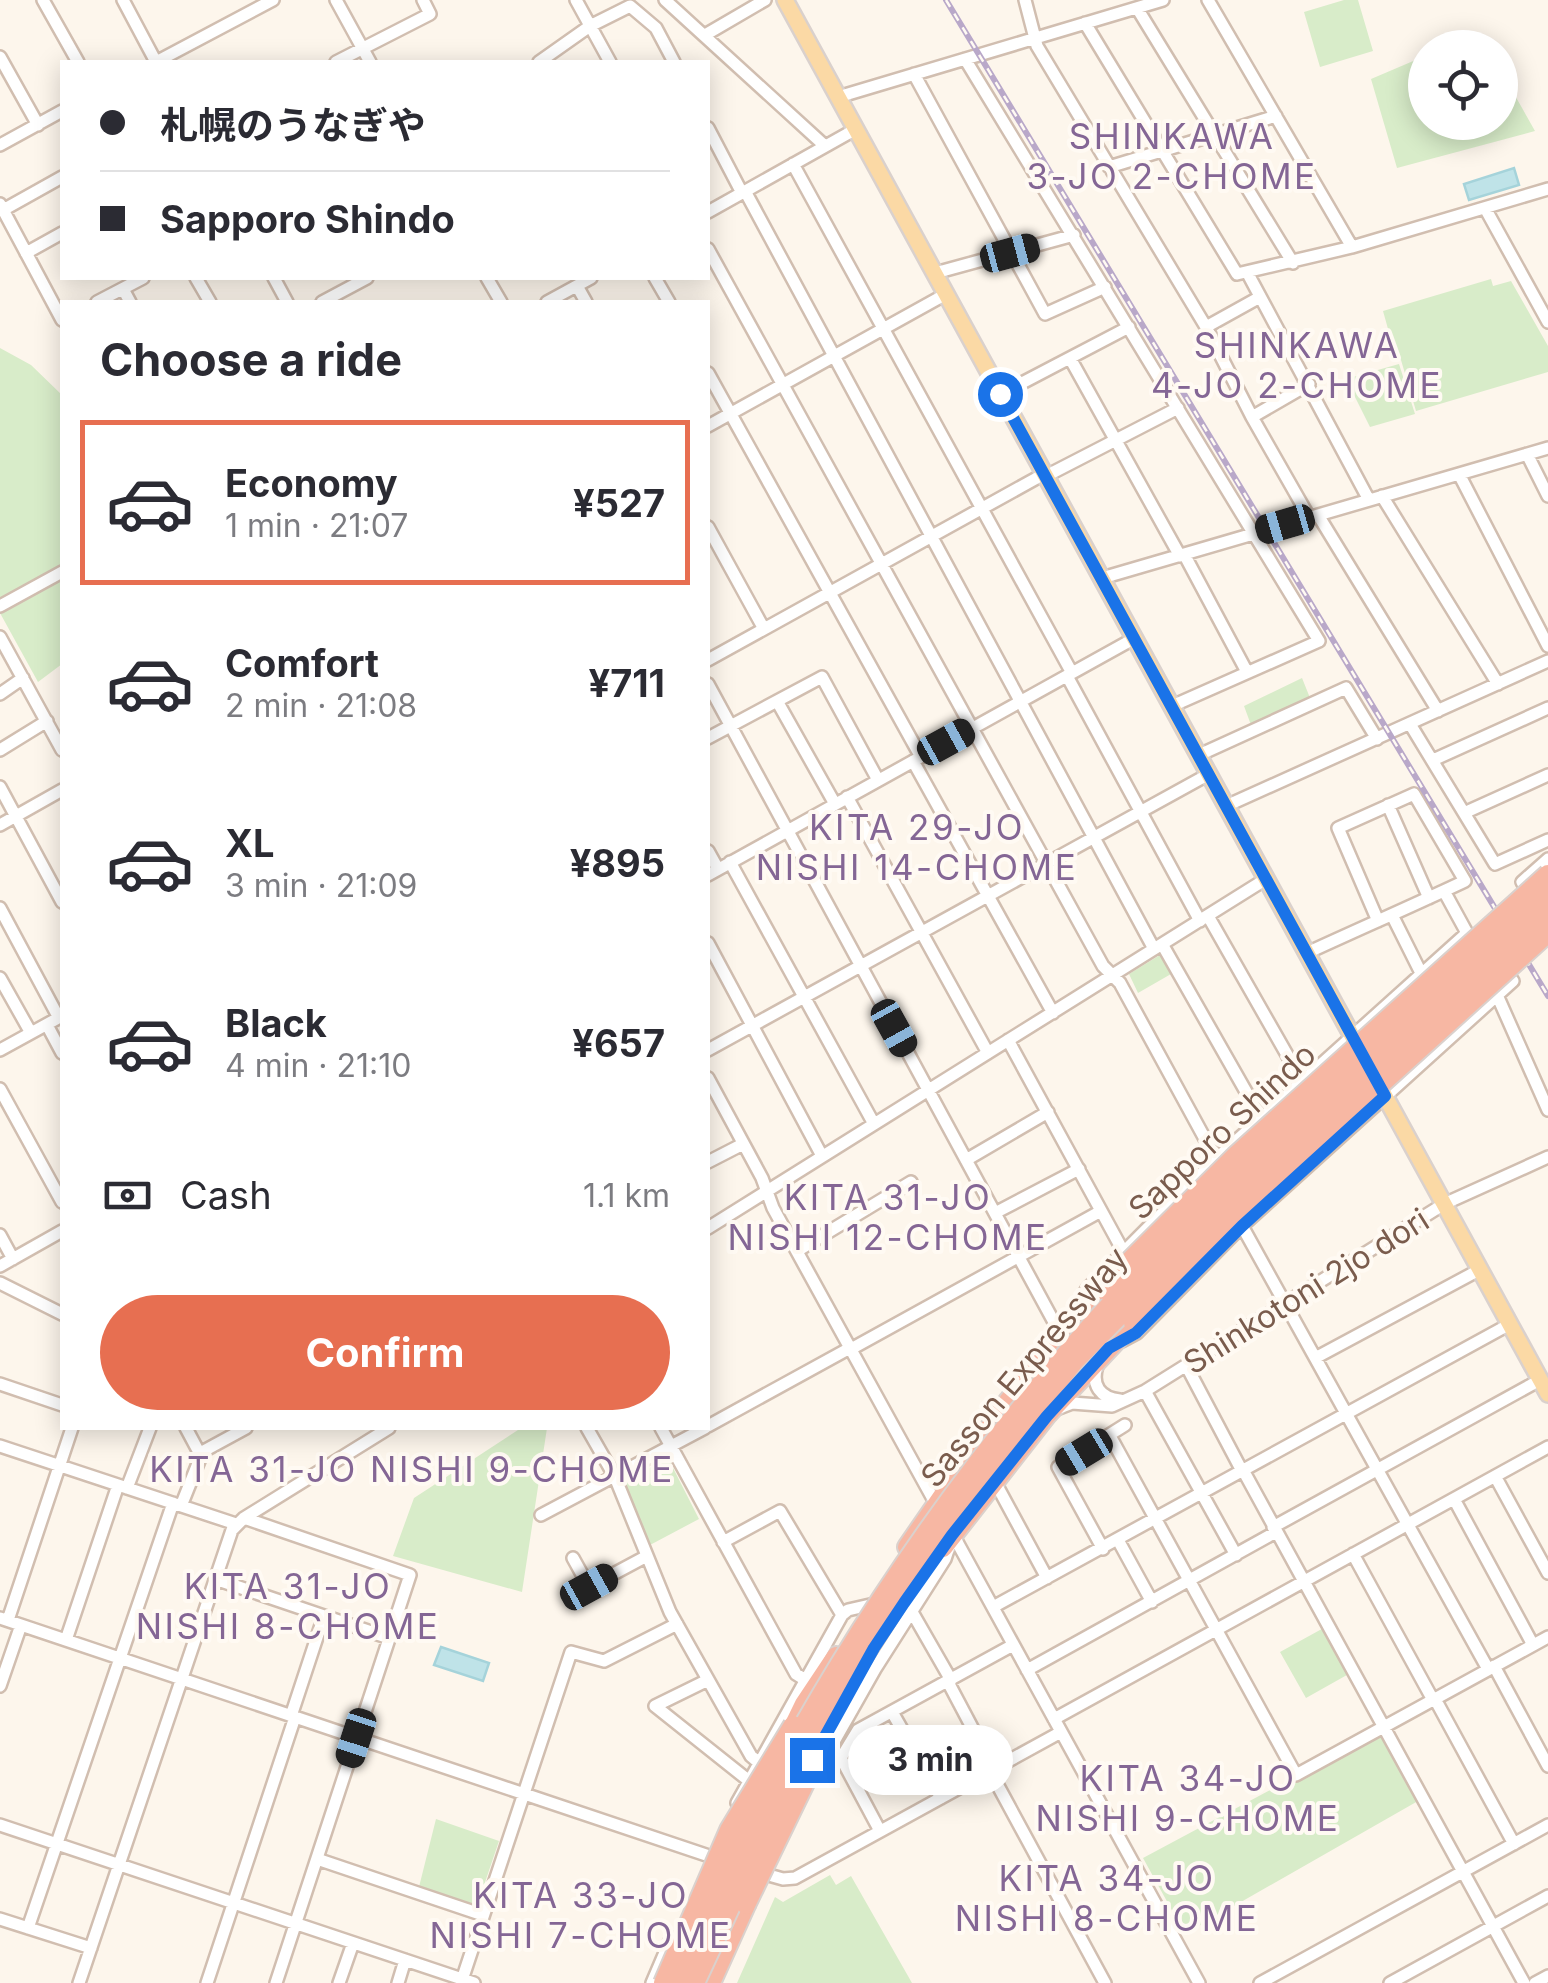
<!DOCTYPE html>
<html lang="en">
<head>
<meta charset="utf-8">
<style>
  body { margin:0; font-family:Inter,"Noto Sans JP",sans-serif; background:#f7f7f7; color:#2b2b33; height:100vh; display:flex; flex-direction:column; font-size:38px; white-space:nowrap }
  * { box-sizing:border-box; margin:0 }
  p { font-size:32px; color:#7c7c81 }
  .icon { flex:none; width:55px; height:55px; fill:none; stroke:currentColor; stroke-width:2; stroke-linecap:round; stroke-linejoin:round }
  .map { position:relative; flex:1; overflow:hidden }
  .panel { position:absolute; left:60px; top:300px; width:650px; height:1130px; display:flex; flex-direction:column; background:#fff; border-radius:0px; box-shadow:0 5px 25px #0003 }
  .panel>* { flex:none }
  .guide { position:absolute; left:60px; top:60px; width:650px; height:220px; border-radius:0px; box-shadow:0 5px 25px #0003; display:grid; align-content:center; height:220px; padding:0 40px; background:#fff }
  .buttons { position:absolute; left:1408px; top:30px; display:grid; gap:20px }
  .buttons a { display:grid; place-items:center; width:110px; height:110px; border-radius:50%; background:#fff; box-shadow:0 5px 25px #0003; font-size:50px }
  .end { position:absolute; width:45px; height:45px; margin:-22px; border:12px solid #1a73e8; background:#fff; box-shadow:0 0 0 5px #fff }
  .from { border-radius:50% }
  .bubble { position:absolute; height:70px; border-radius:35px; background:#fff; box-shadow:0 5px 25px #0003; font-size:32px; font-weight:700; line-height:70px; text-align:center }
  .car { position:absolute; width:30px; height:60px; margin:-30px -15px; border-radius:12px; box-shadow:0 0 8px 2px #0007; background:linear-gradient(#222 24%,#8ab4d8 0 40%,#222 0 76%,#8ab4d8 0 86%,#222 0) }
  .guide b { display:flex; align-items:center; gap:35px; height:95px; font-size:38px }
  .guide b+b { border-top:2px solid #e1e1e2 }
  .guide i { width:25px; height:25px; background:#2b2b33 }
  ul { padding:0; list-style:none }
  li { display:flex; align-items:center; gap:30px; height:165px; margin:0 20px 15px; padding:0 20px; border:5px solid transparent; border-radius:0px }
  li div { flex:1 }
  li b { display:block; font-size:38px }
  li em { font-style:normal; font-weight:700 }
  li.active { border-color:#e76f51 }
  li>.icon { width:90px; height:90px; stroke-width:1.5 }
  h2 { padding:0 40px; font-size:45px; line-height:120px }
  .pay { display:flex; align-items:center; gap:25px; height:110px; padding:0 40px; font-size:38px }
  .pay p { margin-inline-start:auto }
  .action { display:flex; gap:20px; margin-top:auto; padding:20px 40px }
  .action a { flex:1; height:115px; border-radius:60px; background:#e76f51; color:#fff; font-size:40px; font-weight:700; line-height:115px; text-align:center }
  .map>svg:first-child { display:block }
</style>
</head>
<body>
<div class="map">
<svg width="1548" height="1983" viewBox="0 0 1548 1983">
  <rect width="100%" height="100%" fill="#fdf6ec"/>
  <path fill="#d8ecc9" d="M1344,0H1358L1373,51L1320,67L1304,12Z
    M1425,56V122H1500V69L1535,131L1397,168L1371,79Z
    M1491,279L1493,286L1511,281L1548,346V372L1416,411L1401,360L1397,361L1383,311Z
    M0,348L31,365L62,395V664L38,682L0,613Z
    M1399,364L1415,414L1370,427L1346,379Z
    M1302,678L1310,698L1251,725L1244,706Z
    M1160,955L1171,974L1138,993L1129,974Z
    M521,1428H547L522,1592L393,1556L414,1498Z
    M663,1460L670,1462L699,1519L650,1545L623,1486L625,1482Z
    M1329,1625L1354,1671L1306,1698L1280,1652Z
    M1381,1736L1418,1801L1185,1934L1143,1858L1289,1780L1292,1784Z
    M436,1819L499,1841L478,1903L474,1907L419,1887Z
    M830,1875L836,1885L851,1876L912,1983H737L775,1897L783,1902Z"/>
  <path fill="#bfe3e8" stroke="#a5d3da" stroke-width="2.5" d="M1514,168L1519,185L1469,200L1464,184Z
    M441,1647L489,1663L483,1681L434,1665Z"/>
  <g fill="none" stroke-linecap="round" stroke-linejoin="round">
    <g stroke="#d1beb0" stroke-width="16">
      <path id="minor" d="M43,0L78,62
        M123,0L156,62
        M336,0L370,62
        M576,0L610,62
        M665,0L825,146
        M1025,0L1037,46L1206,327L1252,417L1309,517
        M1208,0L1352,247L1548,189
        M1137,8L1293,263
        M1085,23L1237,274L1352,247
        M705,35L765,0
        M0,57L38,125
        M965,59L1319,641L1172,706
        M156,62L273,0
        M336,62L430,14L423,0
        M539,62L590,26L630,6L656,28L674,62
        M914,74L1045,314L1105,287
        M838,97L1163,0
        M708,128L742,193
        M0,145L62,111
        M793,164L1072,673
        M1109,167L1276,116
        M745,191L1154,949
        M0,204L62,320
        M1485,208L1548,322
        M3,210L62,177
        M708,212L856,129
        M708,249L1103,966L1120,983L1216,1159
        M26,253L62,233
        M1247,272L1369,500
        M935,273L1074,235
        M196,278L210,302
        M274,278L287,302
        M487,278L501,302
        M655,278L669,302
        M577,286L586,302
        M123,289L130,302
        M97,302L143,278
        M322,302L367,278
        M547,302L591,278
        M1206,327L1260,297
        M1071,360L1180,556
        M708,373L921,757
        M1001,394L1129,327
        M1252,417L1309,384
        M708,426L946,294
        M1527,454L1548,496
        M1459,474L1548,646
        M1046,476L1178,408
        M1382,496L1498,684
        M1318,515L1438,711
        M708,527L764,629
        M1184,554L1247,672
        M1102,578L1548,448
        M0,606L62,572
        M0,637L62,750
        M708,660L1044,474
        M1067,676L1200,921
        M708,684L1061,1335
        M0,694L23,678
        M777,701L835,804
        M1410,724L1495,864L1548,840
        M708,738L822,677L878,780
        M0,750L47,721
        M1199,755L1346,688L1377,739
        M1433,760L1548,708
        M913,761L1053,1013
        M0,787L62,902
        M847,797L988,1053
        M1388,805L1429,898
        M1226,806L1548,661
        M1464,813L1548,775
        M0,825L62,790
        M708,851L718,869
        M730,862L874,1124
        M708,875L1135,638
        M1444,891L1467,933L1476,943
        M1531,895L1522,882L1548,859
        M0,908L59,1018
        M1392,915L1421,973
        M1208,916L1302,1081
        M708,943L822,1156
        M1162,944L1261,1118
        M1307,953C1359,929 1412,906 1465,881L1414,794L1338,828L1378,921
        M0,978L31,1033
        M1497,995L1548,1110
        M47,1025L62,1053
        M1008,1040L1123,1251
        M0,1050L62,1016
        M708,1050L1209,774
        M708,1078L762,1178L773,1208L937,1506
        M0,1089L62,1202
        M966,1160L1048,1112
        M708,1162L743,1144
        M995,1213L1079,1169
        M1242,1226L1488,1669
        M708,1228L1266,879
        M0,1235L13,1259
        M797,1251L911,1182
        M0,1266L62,1231
        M0,1283L62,1314
        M1066,1323L1087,1289L1216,1159L1467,933
        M1122,1341L1137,1333L1242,1226L1513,981L1503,971
        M851,1349L1101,1211
        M1317,1357L1481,1269
        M1186,1365L1242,1471
        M1097,1366C1091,1385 1100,1398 1120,1400
        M0,1384L62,1405
        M1145,1391L1236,1555
        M1059,1408L1072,1403L1112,1406L1145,1391L1444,1204L1548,1157
        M708,1426L850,1348
        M587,1428L615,1477L670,1612L751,1756L758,1762
        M661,1428L796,1674L804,1679
        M1110,1436L1296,1775L1548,1637
        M0,1446L236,1524
        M200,1453L246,1428
        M1243,1470L1524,1983
        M1495,1476L1548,1573
        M995,1482L1047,1578
        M127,1488L150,1428
        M1454,1499L1533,1645
        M181,1506L201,1456L186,1428
        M541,1515L705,1428
        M244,1518L410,1575L276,1983
        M1273,1527L1540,1380
        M951,1531L1199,1983
        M1118,1540L1152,1602
        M723,1542L780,1511L842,1615
        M1103,1549L1058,1467L1125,1425
        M1353,1554L1433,1700
        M573,1558L589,1587L647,1556
        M215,1579L389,1638
        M993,1607L1510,1324
        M912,1612L951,1680
        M0,1618L721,1860
        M8,1620L72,1428
        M66,1640L118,1485
        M1494,1666L1548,1766
        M1027,1670L1276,1532
        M708,1680L655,1706L748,1780
        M948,1682L994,1769
        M0,1686L21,1625
        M1435,1699L1514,1844
        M892,1712L941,1798
        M291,1716L324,1616
        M1054,1719L1548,1447
        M823,1761L875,1669L945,1559L950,1544
        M990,1771L1105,1983
        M737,1803L842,1615L848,1610L870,1605
        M0,1825L474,1983
        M880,1831L841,1758L858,1730L1013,1645
        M317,1859L483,1915
        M758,1872L783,1879L795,1878L1061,1732
        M0,1919L91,1948
        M28,1928L173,1503
        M79,1983L232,1530L244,1518L389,1428
        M207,1983L295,1717
        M339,1983L353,1943
        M398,1983L405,1960
        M461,1983L571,1652L604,1661L677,1624
        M652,1983L670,1941L683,1935
        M1260,1983L1548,1825
        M1390,1983L1548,1896
        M1535,1983L1548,1976"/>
    </g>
    <g stroke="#dad1cd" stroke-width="20">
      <path id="major" d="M785,0L1362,1054
        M1375,1078L1548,1394"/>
    </g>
    <g stroke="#dad1cd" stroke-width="22">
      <path id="highway" d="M907,1547L1008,1401L1100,1290
        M943,1548L1047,1415L1133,1323
        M788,1737L804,1704L836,1656
        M711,1983L746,1905"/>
    </g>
    <use href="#minor" stroke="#fff" stroke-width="11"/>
    <use href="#major" stroke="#fbd9a5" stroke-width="15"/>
    <use href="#highway" stroke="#f7b7a3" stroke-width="18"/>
    <g stroke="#b9a8c9" stroke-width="6">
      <path id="rail" d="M946,0L1548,996"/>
    </g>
    <use href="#rail" stroke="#fffaf3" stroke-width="2.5" stroke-dasharray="8" stroke-linecap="butt"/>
    <g stroke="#dad1cd" stroke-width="22" stroke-linecap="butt">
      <path id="highway-bridge" d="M1100,1290L1235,1156L1548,874
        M1133,1323L1260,1194L1548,933
        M746,1905L822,1748
        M663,1983L729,1830L793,1725
        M680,1983C761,1771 901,1549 1047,1376C1194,1201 1377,1045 1548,892
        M695,1983L772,1818L817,1734L892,1608L981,1480L1074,1362L1253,1181L1548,912"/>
    </g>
    <use href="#highway-bridge" stroke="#f7b7a3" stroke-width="18"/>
  </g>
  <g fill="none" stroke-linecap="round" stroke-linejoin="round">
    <path stroke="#1a73e8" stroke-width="12" d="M812,1760L874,1648L904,1603L952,1535L1047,1416L1109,1348L1136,1333L1242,1226L1385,1096L1000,394"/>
  </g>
  <g text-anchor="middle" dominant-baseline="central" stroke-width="8" stroke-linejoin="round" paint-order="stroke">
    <g font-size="32" fill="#7a5c4d" stroke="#fffaf3">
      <text transform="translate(1222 1131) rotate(-43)">Sapporo Shindo</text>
      <text transform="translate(1306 1291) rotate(-32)">Shinkotoni 2jo dori</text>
      <text transform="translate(1024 1367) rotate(-50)">Sasson Expressway</text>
    </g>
    <g font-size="35" letter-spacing="2.5" fill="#846695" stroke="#fffaf3">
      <text x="1172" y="136">SHINKAWA<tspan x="1172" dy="40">3-JO 2-CHOME</tspan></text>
      <text x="1297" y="345">SHINKAWA<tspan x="1297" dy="40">4-JO 2-CHOME</tspan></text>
      <text x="917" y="827">KITA 29-JO<tspan x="917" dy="40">NISHI 14-CHOME</tspan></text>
      <text x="888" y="1197">KITA 31-JO<tspan x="888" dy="40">NISHI 12-CHOME</tspan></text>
      <text x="412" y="1469">KITA 31-JO NISHI 9-CHOME</text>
      <text x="288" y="1586">KITA 31-JO<tspan x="288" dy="40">NISHI 8-CHOME</tspan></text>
      <text x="1188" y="1778">KITA 34-JO<tspan x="1188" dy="40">NISHI 9-CHOME</tspan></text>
      <text x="1107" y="1878">KITA 34-JO<tspan x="1107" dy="40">NISHI 8-CHOME</tspan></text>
      <text x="581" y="1895">KITA 33-JO<tspan x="581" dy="40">NISHI 7-CHOME</tspan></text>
    </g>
  </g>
</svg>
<div class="buttons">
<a><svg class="icon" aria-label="locate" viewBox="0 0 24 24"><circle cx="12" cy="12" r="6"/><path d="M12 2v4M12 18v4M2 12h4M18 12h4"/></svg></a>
</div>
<i class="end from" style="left:1000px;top:394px"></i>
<i class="end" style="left:812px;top:1760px"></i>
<div class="bubble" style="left:848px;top:1725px;width:165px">3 min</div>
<i class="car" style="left:1010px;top:253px;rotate:75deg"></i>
<i class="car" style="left:1285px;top:524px;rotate:254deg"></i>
<i class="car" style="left:946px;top:742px;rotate:61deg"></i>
<i class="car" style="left:894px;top:1028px;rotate:151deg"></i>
<i class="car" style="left:1084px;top:1452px;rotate:239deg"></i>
<i class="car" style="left:589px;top:1587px;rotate:61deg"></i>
<i class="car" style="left:356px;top:1738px;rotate:198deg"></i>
<div class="guide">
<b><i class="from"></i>札幌のうなぎや</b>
<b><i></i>Sapporo Shindo</b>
</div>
<section class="panel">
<h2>Choose a ride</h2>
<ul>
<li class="active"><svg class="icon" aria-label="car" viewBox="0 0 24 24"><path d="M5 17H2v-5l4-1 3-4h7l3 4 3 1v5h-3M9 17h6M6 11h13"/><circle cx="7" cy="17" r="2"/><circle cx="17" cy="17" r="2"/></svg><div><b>Economy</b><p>1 min · 21:07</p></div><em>¥527</em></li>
<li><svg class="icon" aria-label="car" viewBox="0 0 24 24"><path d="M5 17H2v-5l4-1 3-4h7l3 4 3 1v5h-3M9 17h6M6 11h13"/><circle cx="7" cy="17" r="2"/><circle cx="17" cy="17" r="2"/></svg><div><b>Comfort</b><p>2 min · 21:08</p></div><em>¥711</em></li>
<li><svg class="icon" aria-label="car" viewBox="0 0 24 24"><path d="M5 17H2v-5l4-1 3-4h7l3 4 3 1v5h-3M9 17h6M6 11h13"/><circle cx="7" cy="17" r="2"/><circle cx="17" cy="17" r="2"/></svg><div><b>XL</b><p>3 min · 21:09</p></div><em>¥895</em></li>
<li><svg class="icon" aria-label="car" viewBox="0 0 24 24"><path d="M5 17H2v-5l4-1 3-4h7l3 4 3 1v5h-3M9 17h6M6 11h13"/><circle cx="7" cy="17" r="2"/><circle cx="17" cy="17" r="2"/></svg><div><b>Black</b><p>4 min · 21:10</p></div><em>¥657</em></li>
</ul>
<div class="pay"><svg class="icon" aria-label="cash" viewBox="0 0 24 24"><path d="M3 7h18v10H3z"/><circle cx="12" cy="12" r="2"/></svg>Cash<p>1.1 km</p></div>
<div class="action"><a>Confirm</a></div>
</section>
</div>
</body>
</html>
